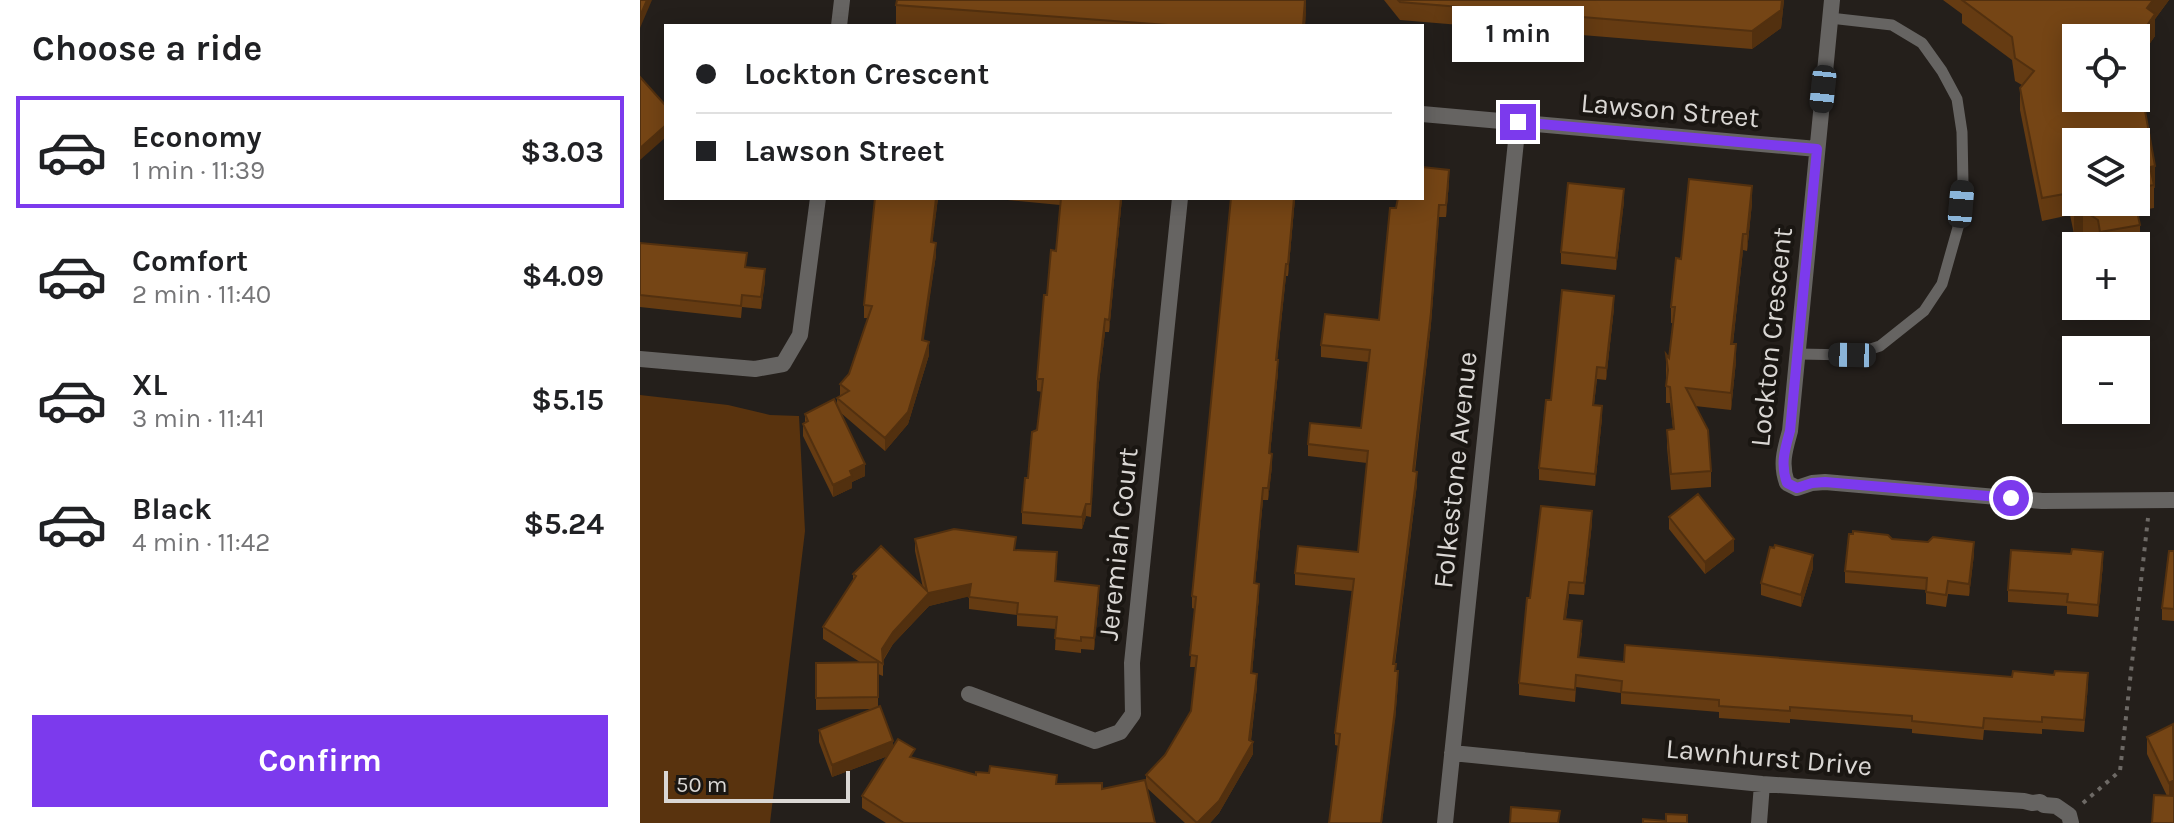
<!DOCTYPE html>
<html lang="en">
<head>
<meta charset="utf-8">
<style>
  body { margin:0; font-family:Karla,sans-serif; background:#f6f6f6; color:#202124; height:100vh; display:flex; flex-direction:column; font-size:30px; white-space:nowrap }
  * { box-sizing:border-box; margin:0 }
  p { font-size:26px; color:#757577 }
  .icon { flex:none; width:44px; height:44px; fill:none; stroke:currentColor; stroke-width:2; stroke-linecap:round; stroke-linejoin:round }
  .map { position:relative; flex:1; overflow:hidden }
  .sheet { display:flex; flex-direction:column; background:#fff; width:640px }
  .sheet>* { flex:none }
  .banner { position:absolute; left:24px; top:24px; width:760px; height:176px; border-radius:0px; box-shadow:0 4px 20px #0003; display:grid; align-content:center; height:176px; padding:0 32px; background:#fff }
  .tools { position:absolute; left:1422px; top:24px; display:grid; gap:16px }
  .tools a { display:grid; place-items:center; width:88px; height:88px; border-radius:0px; background:#fff; box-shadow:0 4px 20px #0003; font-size:40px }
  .scale { position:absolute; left:24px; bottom:20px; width:186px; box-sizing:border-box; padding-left:8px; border:4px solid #dad7d4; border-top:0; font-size:22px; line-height:28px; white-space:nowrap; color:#dad7d4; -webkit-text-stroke:6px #1a1612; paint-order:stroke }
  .end { position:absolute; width:36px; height:36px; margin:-18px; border:10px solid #7c3aed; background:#fff; box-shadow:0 0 0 4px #fff }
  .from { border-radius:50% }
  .bubble { position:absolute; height:56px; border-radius:0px; background:#fff; box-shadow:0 4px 20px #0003; font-size:26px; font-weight:700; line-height:56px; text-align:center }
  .car { position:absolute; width:24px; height:48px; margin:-24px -12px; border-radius:10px; box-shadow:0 0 6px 2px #0007; background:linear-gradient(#222 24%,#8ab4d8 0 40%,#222 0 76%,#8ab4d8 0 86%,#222 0) }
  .banner b { display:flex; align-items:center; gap:28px; height:76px; font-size:30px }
  .banner b+b { border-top:2px solid #e0e0e0 }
  .banner i { width:20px; height:20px; background:#202124 }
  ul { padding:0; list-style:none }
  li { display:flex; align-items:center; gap:24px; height:112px; margin:0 16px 12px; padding:0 16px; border:4px solid transparent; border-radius:0px }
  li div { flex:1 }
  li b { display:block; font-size:30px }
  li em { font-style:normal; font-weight:700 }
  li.selected { border-color:#7c3aed }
  li>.icon { width:72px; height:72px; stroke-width:1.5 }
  h2 { padding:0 32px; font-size:36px; line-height:96px }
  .button { display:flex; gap:16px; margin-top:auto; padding:16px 32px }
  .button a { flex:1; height:92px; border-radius:0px; background:#7c3aed; color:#fff; font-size:32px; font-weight:700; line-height:92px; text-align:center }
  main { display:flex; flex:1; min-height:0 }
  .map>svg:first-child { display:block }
</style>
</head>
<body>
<main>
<section class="sheet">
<h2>Choose a ride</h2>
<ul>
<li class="selected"><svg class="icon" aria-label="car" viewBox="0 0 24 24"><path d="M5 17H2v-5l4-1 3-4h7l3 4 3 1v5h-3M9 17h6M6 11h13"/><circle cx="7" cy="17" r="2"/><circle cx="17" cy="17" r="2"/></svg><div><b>Economy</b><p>1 min · 11:39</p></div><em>$3.03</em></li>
<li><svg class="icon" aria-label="car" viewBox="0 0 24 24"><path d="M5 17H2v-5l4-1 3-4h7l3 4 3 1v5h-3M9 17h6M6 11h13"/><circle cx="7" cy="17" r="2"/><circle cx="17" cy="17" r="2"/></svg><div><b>Comfort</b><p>2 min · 11:40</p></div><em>$4.09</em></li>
<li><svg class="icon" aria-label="car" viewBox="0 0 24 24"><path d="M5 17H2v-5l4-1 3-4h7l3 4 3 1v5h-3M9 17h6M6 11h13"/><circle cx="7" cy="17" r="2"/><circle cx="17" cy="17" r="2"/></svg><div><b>XL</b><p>3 min · 11:41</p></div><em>$5.15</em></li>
<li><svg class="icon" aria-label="car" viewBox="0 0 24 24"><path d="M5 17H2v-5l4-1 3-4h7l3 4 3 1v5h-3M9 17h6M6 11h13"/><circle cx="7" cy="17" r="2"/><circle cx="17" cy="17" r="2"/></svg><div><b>Black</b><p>4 min · 11:42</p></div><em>$5.24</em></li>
</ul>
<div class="button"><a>Confirm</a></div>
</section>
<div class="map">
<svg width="1534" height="823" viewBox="0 0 1534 823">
  <rect width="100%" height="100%" fill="#241f1b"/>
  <path fill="#59330e" d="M0,395L88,405L130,415L159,416L165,531L130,823H0Z"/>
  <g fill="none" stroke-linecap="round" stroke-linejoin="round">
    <path stroke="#6d6965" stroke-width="4" stroke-dasharray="4 6" stroke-linecap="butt" d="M1443,803L1480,771L1508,518"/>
    <path stroke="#666462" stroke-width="11" d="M1158,354L1212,355L1240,346L1284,311L1302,284L1319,224L1323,184L1322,132L1317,99L1302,71L1282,43L1252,25L1190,18"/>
    <path stroke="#666462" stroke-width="16" d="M1192,0L1150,431C1145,449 1140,464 1147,483L1157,488L1172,483L1185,482L1402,501L1534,500
      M199,26L202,0
      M782,114L1177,149
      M0,359L115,369L143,364L160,335L178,198
      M329,694L455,741L480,732L493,714L492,663L540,198
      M812,753L1122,784L1384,801L1392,803L1400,802L1404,805L1416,806L1429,815L1431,823
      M805,823L878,122
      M1119,823L1122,784"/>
  </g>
  <path fill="#653b12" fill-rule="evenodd" d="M666,0L665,26H256V5Z
    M744,0H1144L1141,28L1112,49L760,20Z
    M1303,0H1529L1515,19V36L1496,63L1515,188H1514V208L1497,211L1500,225V248H1496V246H1459L1458,243L1443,233L1434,234L1430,215L1402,221L1380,110V88L1382,85L1375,81L1372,60L1322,23V14ZM1496,142V202H1436Z
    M809,182L806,217H799L791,324L775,472L777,484L755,664L758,683L755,721L699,746L695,745V733L712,591L655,585V573L718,552L727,463L668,456V444L721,428L728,362L681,357V345L739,320L756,208Z
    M235,198H298L292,242L296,255L283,340L289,355L268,424L245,451L201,413L225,476L212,482V488L193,497L163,436V424L165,423V414L197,406V398L200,396V384L209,374L228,318H224V305Z
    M347,198H482L469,332H465L458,391L451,517L446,516L442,529L382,524V512L397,430L402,392L397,391V379L407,295L416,251L420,205Z
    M655,198L648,276H646L637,360L638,372L630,454L632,466L628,500H623L615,583L619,596L612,673L617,686L611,741L613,754L579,813L570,823H545L507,788L515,823H246L222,808V796L248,756L192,777L179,742V730L232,709L176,710V663L220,662L183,639V627L213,580V574L283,588L275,551V539L376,550L417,564L416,581L459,598L454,650L441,649V653L415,650L416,629L377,626V615L329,609V596L289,606L253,644L243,661V676L238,674V707L253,747L275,759L336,775L462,789L506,784V775L525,755L551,711L556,667H550L555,609L552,608V596Z
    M984,201L976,270L921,264V252Z
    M1112,203L1107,251L1103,250L1093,344L1096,361L1091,410L1055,406L1071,471V487L1031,490L1027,447V430L1033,429L1030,403H1026V354L1029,358L1033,323H1031V307L1041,259Z
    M0,243L106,267L125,281L121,309L102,307L101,318L0,307Z
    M974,308L966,380L957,379L954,405L962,418L955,486L899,480V468L911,400Z
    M1029,517L1094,551L1065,574L1029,529Z
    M952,523L944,595L929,594L926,619L942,633L939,657L984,662L1448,685L1444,732L1402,729V734L1344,730L1343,740L1272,733V729L1150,719V723L1079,718V712L981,704V693L936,687L935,702L879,695V683L890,598Z
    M1252,539L1334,554L1329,596L1308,594L1306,607L1286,604V590L1205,583V571Z
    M1534,551V621L1522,620V608Z
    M1463,564L1458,617L1427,614V606L1368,602V590Z
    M1173,568L1161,607L1121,595V583Z
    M1533,724L1534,823L1527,796L1507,754V737Z"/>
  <path fill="#52300f" d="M7,0H12L0,28V16Z
    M665,0L666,13L665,26H663Z
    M1142,0H1144L1141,28L1112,49V31Z
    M1513,0H1529L1515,19V36L1496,63V41L1507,8Z
    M26,125V137L0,160V148Z
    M1515,166V188H1514L1510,167Z
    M809,170V182L806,217V205Z
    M1112,186V203L1107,251V234Z
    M984,189V201L976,270V258Z
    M296,198H298L291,255V242Z
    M481,198H482L469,332V320Z
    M654,198H655L648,276V264Z
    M799,205L791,324L773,483V471Z
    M1443,210V233L1434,234V212Z
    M1103,234V250L1091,361V344Z
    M296,243V255L282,352V340Z
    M646,264V276L636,372V360Z
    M125,269V281L121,309V297Z
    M974,296V308L966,380V368Z
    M465,319V332L458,391L451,517L458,379Z
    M289,342V355L268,424L245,451V438Z
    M1096,344V361L1091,410V393Z
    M638,360V372L629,465V453Z
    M962,406V418L955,486V474Z
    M632,454V466L628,500V488Z
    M225,464V476L212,482V488L193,497V485L210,471Z
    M777,472V484L753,676V664Z
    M623,488V500L614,595V583Z
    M446,504V516L442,529V517Z
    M952,511V523L944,595V583Z
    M1094,539V551L1065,574V562Z
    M1334,542V554L1329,596V584Z
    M1463,552V564L1458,617V605Z
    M1173,555V568L1161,607V595Z
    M929,582V594L924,631V619Z
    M331,584V596L289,606L253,644L242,661V649L253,632L289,593Z
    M619,584V596L611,685V673Z
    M459,586V598L454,650V638Z
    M758,671L755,721L742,823H741Z
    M617,674V686L610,747L613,742V754L579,813L570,823H558L609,740Z
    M253,741V754L192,777V765Z
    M1534,780V798L1529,800V783Z"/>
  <path fill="#754515" stroke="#52300f" stroke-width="2" d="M0,0H7L0,16Z
    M257,0H665L663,26H541L256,5Z
    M758,0H1142L1141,10L1112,31L760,2Z
    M1322,0H1513L1507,8L1515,14L1496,41V38H1436V98H1496V61L1515,166L1510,167L1514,185L1496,188V142H1436V202H1495L1500,225L1460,232L1458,220L1443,210L1434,212L1430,193L1402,198L1380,88L1394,71L1375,58L1372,37Z
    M0,77L26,106V125L0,148Z
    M782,167L809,170L806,205H799L791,312L773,471L777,472L753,664H756L755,671H758L755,709L741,823H689L700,734L695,733L714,579L655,573L658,546L718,552L728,451L668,444L670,423L721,428L730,350L681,345L685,314L739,320L750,208H756L758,198H782Z
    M1049,179L1112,186L1107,234H1103L1091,344H1096L1091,393L1046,388L1068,430L1071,471L1031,474L1027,430L1034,429L1030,387L1026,386L1028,370L1026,354L1029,358L1035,307H1031L1036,258L1041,259Z
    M928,183L984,189L976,258L921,252Z
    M235,198H296L291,242L296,243L282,340L289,342L268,412L245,438L197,398L209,391L200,384L209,374L232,306L224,305Z
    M421,198H481L469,320L465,319L458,379L451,504H446L442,517L382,512L385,478H388L392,432L397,430L403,379H397L404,295H407L411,250L416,251Z
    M591,198H654L648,264H646L636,360H638L629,453L632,454L628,488H623L614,583L619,584L611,673L617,674L609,740L613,742L579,801L557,823L506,775L525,755L551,711L557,656L550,655L556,597L552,596Z
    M0,243L107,253L105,267L125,269L121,297L102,295L101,306L0,295Z
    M922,290L974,296L966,368L957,367L953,405L962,406L955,474L899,468L906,400H911Z
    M194,399L225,464L210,471L212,476L193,485L163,424L168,421L165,414Z
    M1058,494L1094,539L1065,562L1029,517Z
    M901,506L952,511L944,583L929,582L924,619L942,621L938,657L984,662L985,645L1372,677L1373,671L1414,675L1415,671L1448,673L1444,720L1402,717V722L1344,718L1343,728L1272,721V716L1150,707V711L1079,706V700L981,692L982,681L936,675L935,690L879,683L887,598H890Z
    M314,529L376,537L374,550L417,552L415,581L459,586L454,638L441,637V641L415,638L417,617L377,614L378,603L329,597L331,584L289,593L253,632L242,649L243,664L183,627L216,576L213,574L241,546L287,591L275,539Z
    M1213,531L1248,535L1252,539L1288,542L1293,537L1334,542L1329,584L1308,581L1306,595L1286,592L1287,578L1205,571L1209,534H1213Z
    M1135,545L1173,555L1161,595L1121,583L1130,547L1134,548Z
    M1432,549L1463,552L1458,605L1427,602L1428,594L1368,590L1371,550L1431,554Z
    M1529,551H1534V609L1522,608Z
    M238,662V697L176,698V663Z
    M240,706L253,741L192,765L179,730Z
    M1533,724L1534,780L1529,783L1507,737Z
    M258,739L275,749L270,757L336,775V772L349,773L350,766L417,775L416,784L462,783V789L505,780L515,823H264L222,796Z
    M1514,795L1534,796V823H1512Z
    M871,807L920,811L918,823H870Z
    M1026,814L1047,815V823H1003V819L1026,821Z"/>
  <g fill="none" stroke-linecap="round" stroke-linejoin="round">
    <path stroke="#7c3aed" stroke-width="10" d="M878,122L1177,149L1150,431C1145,449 1140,464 1147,483L1157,488L1172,483L1185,482L1371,498"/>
  </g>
  <g text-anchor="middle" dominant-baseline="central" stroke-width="8" stroke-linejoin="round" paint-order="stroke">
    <g font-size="28" fill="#dad7d4" stroke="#1a1612">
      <text transform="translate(1030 110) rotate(5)">Lawson Street</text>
      <text transform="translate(1131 337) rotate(-84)">Lockton Crescent</text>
      <text transform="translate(815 470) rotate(-84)">Folkestone Avenue</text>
      <text transform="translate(478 544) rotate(-84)">Jeremiah Court</text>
      <text transform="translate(1129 757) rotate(5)">Lawnhurst Drive</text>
    </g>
  </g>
</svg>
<div class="tools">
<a><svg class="icon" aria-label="locate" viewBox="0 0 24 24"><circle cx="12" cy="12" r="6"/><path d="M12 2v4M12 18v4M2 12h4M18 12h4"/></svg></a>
<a><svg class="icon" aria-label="layers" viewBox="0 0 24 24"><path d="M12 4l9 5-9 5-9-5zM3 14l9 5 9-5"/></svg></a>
<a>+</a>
<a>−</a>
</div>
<div class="scale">50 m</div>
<i class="end from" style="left:1371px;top:498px"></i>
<i class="end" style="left:878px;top:122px"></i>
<div class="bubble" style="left:812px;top:6px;width:132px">1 min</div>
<i class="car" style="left:1183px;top:89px;rotate:186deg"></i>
<i class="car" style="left:1321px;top:204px;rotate:5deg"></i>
<i class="car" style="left:1212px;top:355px;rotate:271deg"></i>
<div class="banner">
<b><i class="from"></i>Lockton Crescent</b>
<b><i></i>Lawson Street</b>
</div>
</div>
</main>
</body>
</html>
